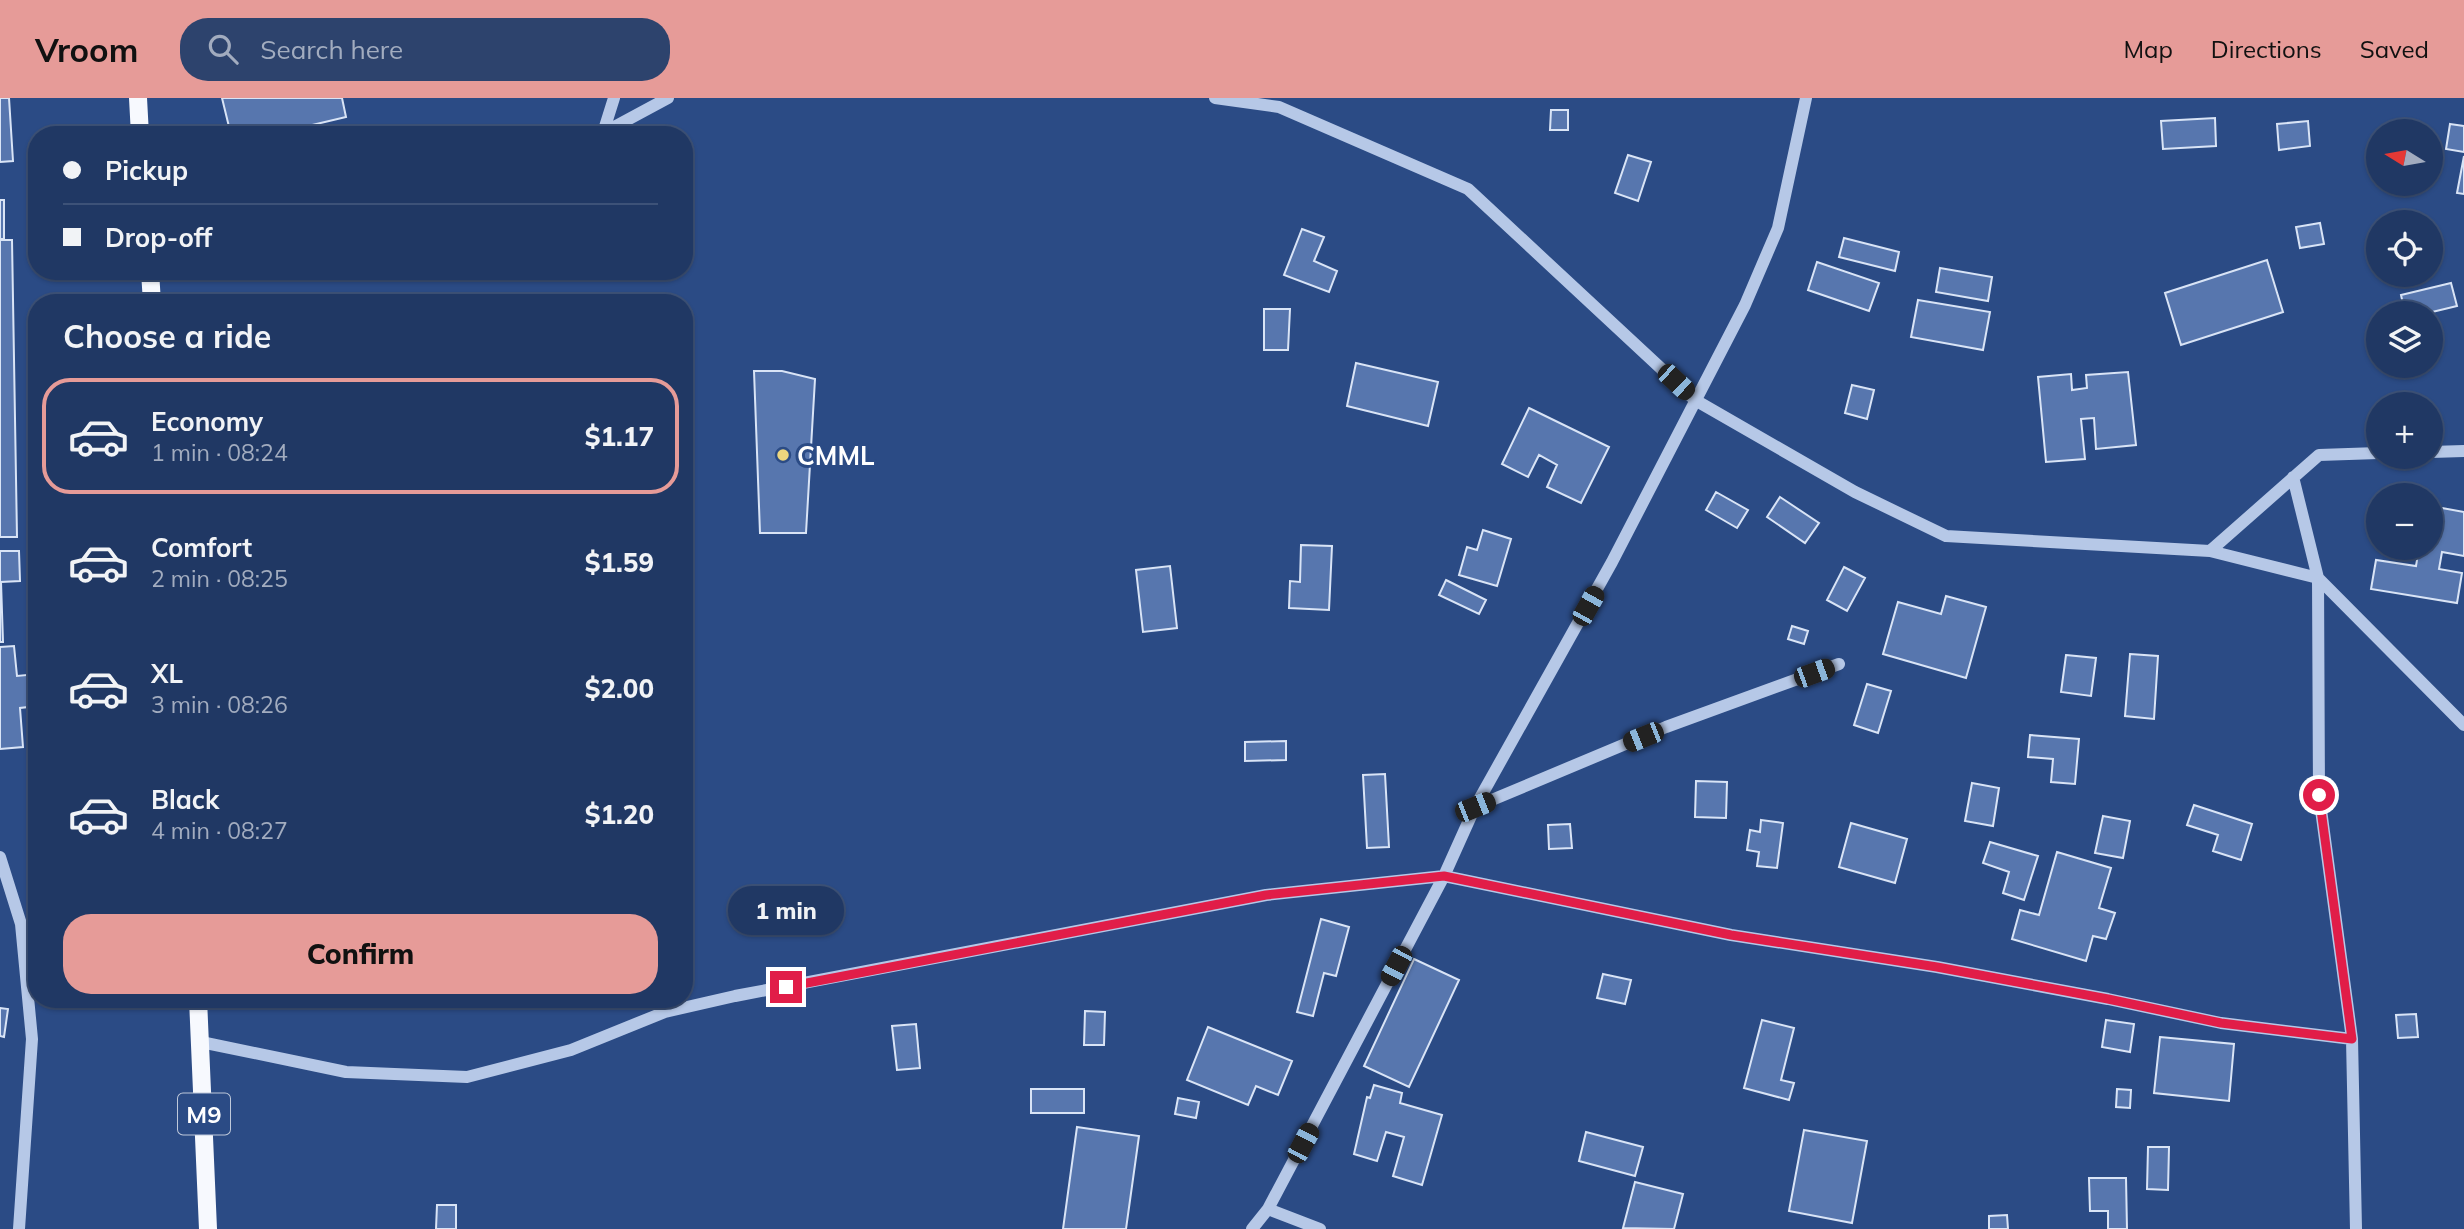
<!DOCTYPE html>
<html lang="en">
<head>
<meta charset="utf-8">
<style>
  body { margin:0; font-family:Mulish,sans-serif; background:#2d436d; color:#f1f3f6; height:100vh; display:flex; flex-direction:column; font-size:26px; white-space:nowrap }
  * { box-sizing:border-box; margin:0 }
  p { font-size:23px; color:#a2acbf }
  .icon { flex:none; width:38px; height:38px; fill:none; stroke:currentColor; stroke-width:2; stroke-linecap:round; stroke-linejoin:round }
  .map { position:relative; flex:1; overflow:hidden }
  .sheet { position:absolute; left:28px; top:196px; width:665px; height:714px; display:flex; flex-direction:column; background:#203864; border-radius:28px; box-shadow:0 2px 5px #0004,0 0 0 2px #3d5278 }
  .sheet>* { flex:none }
  .hud { position:absolute; left:28px; top:28px; width:665px; height:154px; border-radius:28px; box-shadow:0 2px 5px #0004,0 0 0 2px #3d5278; display:grid; align-content:center; height:154px; padding:0 35px; background:#203864 }
  .needle { width:46px; rotate:281deg }
  .controls { position:absolute; left:2366px; top:21px; display:grid; gap:14px }
  .controls a { display:grid; place-items:center; width:77px; height:77px; border-radius:50%; background:#203864; box-shadow:0 2px 5px #0004,0 0 0 2px #3d5278; font-size:35px }
  .end { position:absolute; width:32px; height:32px; margin:-16px; border:9px solid #e11d48; background:#fff; box-shadow:0 0 0 4px #fff }
  .from { border-radius:50% }
  .bubble { position:absolute; height:49px; border-radius:24px; background:#203864; box-shadow:0 2px 5px #0004,0 0 0 2px #3d5278; font-size:23px; font-weight:800; line-height:49px; text-align:center }
  .car { position:absolute; width:21px; height:42px; margin:-21px -10px; border-radius:9px; box-shadow:0 0 5px 2px #0007; background:linear-gradient(#222 24%,#8ab4d8 0 40%,#222 0 76%,#8ab4d8 0 86%,#222 0) }
  .hud b { display:flex; align-items:center; gap:24px; height:66px; font-size:26px }
  .hud b+b { border-top:2px solid #3d5278 }
  .hud i { width:18px; height:18px; background:#f1f3f6 }
  ul { padding:0; list-style:none }
  li { display:flex; align-items:center; gap:21px; height:116px; margin:0 14px 10px; padding:0 21px; border:4px solid transparent; border-radius:28px }
  li div { flex:1 }
  li b { display:block; font-size:26px }
  li em { font-style:normal; font-weight:800 }
  li.on { border-color:#e69b98 }
  li>.icon { width:63px; height:63px; stroke-width:1.5 }
  h2 { padding:0 35px; font-size:32px; line-height:84px }
  .action { display:flex; gap:14px; margin-top:auto; padding:14px 35px }
  .action a { flex:1; height:80px; border-radius:28px; background:#e69b98; color:#111; font-size:28px; font-weight:800; line-height:80px; text-align:center }
  header { display:flex; align-items:center; gap:42px; box-sizing:border-box; height:98px; padding:0 35px; background:#e69b98; color:#111 }
  header strong { font-size:33px }
  nav { display:flex; gap:38px; margin-inline-start:auto; font-size:24px }
  .search { width:490px; height:63px; background:#2d436d; display:flex; align-items:center; gap:18px; box-sizing:border-box; padding:0 24px; border-radius:28px; color:#a2acbf; font-size:26px }
  .map>svg:first-child { display:block }
</style>
</head>
<body>
<header>
<strong>Vroom</strong>
<div class="search"><svg class="icon" aria-label="search" viewBox="0 0 24 24"><circle cx="10" cy="10" r="6"/><path d="M15 15l6 6"/></svg>Search here</div>
<nav><a>Map</a><a>Directions</a><a>Saved</a></nav>
</header>
<div class="map">
<svg width="2464" height="1131" viewBox="0 0 2464 1131">
  <rect width="100%" height="100%" fill="#2b4b85"/>
  <path fill="#5776ae" stroke="#d9e4f6" stroke-width="2" d="M0,0H9L13,63L0,64Z
    M222,0H342L346,19L270,37H231Z
    M1551,12H1568V32H1550Z
    M2215,20L2216,48L2163,51L2161,23Z
    M2308,23L2310,48L2279,52L2277,26Z
    M2450,26L2464,28V54L2446,51Z
    M1628,57L1651,64L1638,103L1615,95Z
    M2464,58V96L2457,95Z
    M0,102H4V141H0Z
    M2320,125L2324,146L2300,150L2296,129Z
    M1302,131L1324,139L1314,163L1337,173L1329,194L1284,177Z
    M1844,140L1899,154L1895,173L1839,159Z
    M0,142H12L17,439H0Z
    M2267,162L2283,214L2181,247L2165,195Z
    M1817,164L1879,185L1869,213L1808,192Z
    M1940,170L1992,179L1988,203L1936,194Z
    M2451,185L2457,208L2428,215H2405L2401,197Z
    M1918,202L1990,214L1983,252L1911,239Z
    M1264,211H1290L1288,252H1264Z
    M1356,265L1438,284L1428,328L1347,308Z
    M754,273H782L815,281L806,435H760Z
    M2128,274L2136,347L2096,351L2094,320L2081,321L2085,361L2046,364L2038,279L2071,276L2072,292L2087,290L2086,277Z
    M1852,287L1874,292L1867,321L1845,315Z
    M1529,310L1609,349L1581,405L1547,389L1557,367L1539,357L1528,379L1502,366Z
    M1716,394L1748,412L1737,430L1706,412Z
    M1780,399L1819,425L1805,445L1767,419Z
    M2431,408L2464,414V458L2442,454L2439,471L2462,475L2457,505L2371,491L2376,462L2416,468L2419,450H2431Z
    M1483,432L1511,441L1497,488L1459,477L1467,449L1477,452Z
    M1301,447L1332,448L1329,512L1289,510L1290,483L1300,484Z
    M0,453H19L20,483L1,484L3,544H0Z
    M1170,468L1177,530L1143,534L1136,472Z
    M1844,469L1865,480L1847,513L1827,502Z
    M1446,482L1486,502L1479,516L1439,497Z
    M1946,498L1986,509L1966,580L1883,556L1898,504L1941,516Z
    M1792,528L1808,533L1804,546L1788,541Z
    M14,548L17,578L37,576V608L20,610L23,649L0,651V549Z
    M2130,556L2158,558L2154,621L2125,618Z
    M2066,557L2096,560L2091,598L2061,594Z
    M1867,586L1891,593L1878,635L1854,627Z
    M2030,637L2079,641L2075,686L2051,684L2053,661L2028,659Z
    M1286,643V662L1245,663V644Z
    M1385,676L1389,749L1367,750L1363,677Z
    M1696,683L1727,684L1726,720L1695,719Z
    M1972,685L1999,690L1993,728L1965,723Z
    M2194,707L2252,726L2241,762L2213,753L2218,737L2187,727Z
    M2103,718L2130,723L2123,760L2095,755Z
    M34,719H37V740H32Z
    M1761,722L1783,725L1777,770L1757,768L1759,754L1747,752L1750,732L1760,734Z
    M1851,725L1907,741L1895,785L1839,769Z
    M1570,726L1572,750L1549,751L1548,727Z
    M1990,744L2038,758L2024,802L2003,795L2009,774L1983,765Z
    M2057,754L2111,770L2099,810L2115,815L2106,841L2093,838L2086,863L2012,841L2020,812L2039,817Z
    M1321,821L1349,829L1336,878L1324,875L1313,918L1297,914Z
    M1414,861L1459,882L1409,989L1364,968Z
    M1603,876L1631,882L1625,906L1597,900Z
    M0,910L8,911L4,939L0,938Z
    M1085,913L1105,914L1104,947H1084Z
    M2416,916L2418,939L2398,940L2396,917Z
    M1762,922L1794,930L1781,982L1794,985L1789,1002L1744,990Z
    M2106,922L2134,926L2130,954L2102,949Z
    M916,926L920,970L897,972L892,928Z
    M1208,929L1292,963L1278,997L1256,988L1248,1007L1187,982Z
    M2160,939L2234,946L2229,1003L2154,995Z
    M1374,987L1402,995L1400,1005L1442,1017L1422,1087L1393,1078L1404,1039L1386,1034L1377,1063L1354,1056L1367,999L1370,1000Z
    M1031,991H1084V1015H1031Z
    M2117,991L2131,992L2130,1010L2116,1009Z
    M1178,1000L1199,1004L1196,1020L1175,1016Z
    M1077,1029L1139,1038L1126,1131H1063Z
    M1804,1032L1867,1043L1852,1125L1789,1113Z
    M1586,1034L1643,1049L1635,1078L1579,1063Z
    M2148,1049H2169L2168,1092L2147,1091Z
    M2089,1080H2126L2127,1131H2108V1113H2090Z
    M1635,1084L1683,1096L1674,1131L1623,1130Z
    M437,1107H456V1131H436Z
    M2007,1117L2008,1131H1989V1118Z"/>
  <g fill="none" stroke-linecap="round" stroke-linejoin="round">
    <path stroke="#b6c8e7" stroke-width="12" d="M1215,0L1279,9L1468,91L1695,302L1855,394L1946,438L2210,453L2318,480L2464,627
      M603,35L614,0
      M592,37L603,35L668,0
      M2431,354L2464,353
      M2293,379L2318,480L2319,697L2352,941L2356,1131
      M2210,453L2319,357L2378,355
      M1475,709L1666,629L1839,566
      M0,759L21,826L32,941L19,1131
      M201,944L346,974L467,979L571,952L665,914L735,898L1266,797L1444,778L1731,837L1937,869L2108,901L2221,925L2352,941
      M1268,1111L1320,1131
      M1252,1131L1268,1111L1444,778L1475,709L1612,464L1745,207L1778,130L1806,0"/>
    <path stroke="#f7f9fe" stroke-width="18" d="M138,0L140,37
      M150,173L152,205
      M198,901L208,1131"/>
  </g>
  <g fill="none" stroke-linecap="round" stroke-linejoin="round">
    <path stroke="#e11d48" stroke-width="9" d="M786,889L1266,797L1444,778L1731,837L1937,869L2108,901L2221,925L2352,941L2319,697"/>
  </g>
  <circle fill="#edd67e" stroke="#2b4b85" stroke-width="2.5" cx="783" cy="357" r="7"/>
  <g text-anchor="middle" dominant-baseline="central" stroke-width="6" stroke-linejoin="round" paint-order="stroke">
    <rect fill="#2b4b85" stroke="#bfc9da" stroke-width="2" x="178" y="995.5" width="52" height="41" rx="5"/>
    <g font-size="24" font-weight="bold" fill="#fff">
      <text x="204" y="1016">M9</text>
    </g>
    <g font-size="26" font-weight="bold" fill="#fff" stroke="#2b4b85" text-anchor="start">
      <text x="797" y="357">CMML</text>
    </g>
  </g>
</svg>
<div class="controls">
<a><svg class="needle" viewBox="-14 -14 28 28"><path d="M0-13l5 13h-10z" fill="#e53935"/><path d="M0 13l5-13h-10z" fill="#a2acbf"/></svg></a>
<a><svg class="icon" aria-label="locate" viewBox="0 0 24 24"><circle cx="12" cy="12" r="6"/><path d="M12 2v4M12 18v4M2 12h4M18 12h4"/></svg></a>
<a><svg class="icon" aria-label="layers" viewBox="0 0 24 24"><path d="M12 4l9 5-9 5-9-5zM3 14l9 5 9-5"/></svg></a>
<a>+</a>
<a>−</a>
</div>
<i class="end from" style="left:2319px;top:697px"></i>
<i class="end" style="left:786px;top:889px"></i>
<div class="bubble" style="left:728px;top:788px;width:116px">1 min</div>
<i class="car" style="left:1676px;top:284px;rotate:133deg"></i>
<i class="car" style="left:1588px;top:508px;rotate:29deg"></i>
<i class="car" style="left:1814px;top:575px;rotate:70deg"></i>
<i class="car" style="left:1643px;top:639px;rotate:248deg"></i>
<i class="car" style="left:1475px;top:709px;rotate:68deg"></i>
<i class="car" style="left:1396px;top:868px;rotate:208deg"></i>
<i class="car" style="left:1303px;top:1045px;rotate:28deg"></i>
<div class="hud">
<b><i class="from"></i>Pickup</b>
<b><i></i>Drop-off</b>
</div>
<section class="sheet">
<h2>Choose a ride</h2>
<ul>
<li class="on"><svg class="icon" aria-label="car" viewBox="0 0 24 24"><path d="M5 17H2v-5l4-1 3-4h7l3 4 3 1v5h-3M9 17h6M6 11h13"/><circle cx="7" cy="17" r="2"/><circle cx="17" cy="17" r="2"/></svg><div><b>Economy</b><p>1 min · 08:24</p></div><em>$1.17</em></li>
<li><svg class="icon" aria-label="car" viewBox="0 0 24 24"><path d="M5 17H2v-5l4-1 3-4h7l3 4 3 1v5h-3M9 17h6M6 11h13"/><circle cx="7" cy="17" r="2"/><circle cx="17" cy="17" r="2"/></svg><div><b>Comfort</b><p>2 min · 08:25</p></div><em>$1.59</em></li>
<li><svg class="icon" aria-label="car" viewBox="0 0 24 24"><path d="M5 17H2v-5l4-1 3-4h7l3 4 3 1v5h-3M9 17h6M6 11h13"/><circle cx="7" cy="17" r="2"/><circle cx="17" cy="17" r="2"/></svg><div><b>XL</b><p>3 min · 08:26</p></div><em>$2.00</em></li>
<li><svg class="icon" aria-label="car" viewBox="0 0 24 24"><path d="M5 17H2v-5l4-1 3-4h7l3 4 3 1v5h-3M9 17h6M6 11h13"/><circle cx="7" cy="17" r="2"/><circle cx="17" cy="17" r="2"/></svg><div><b>Black</b><p>4 min · 08:27</p></div><em>$1.20</em></li>
</ul>
<div class="action"><a>Confirm</a></div>
</section>
</div>
</body>
</html>
